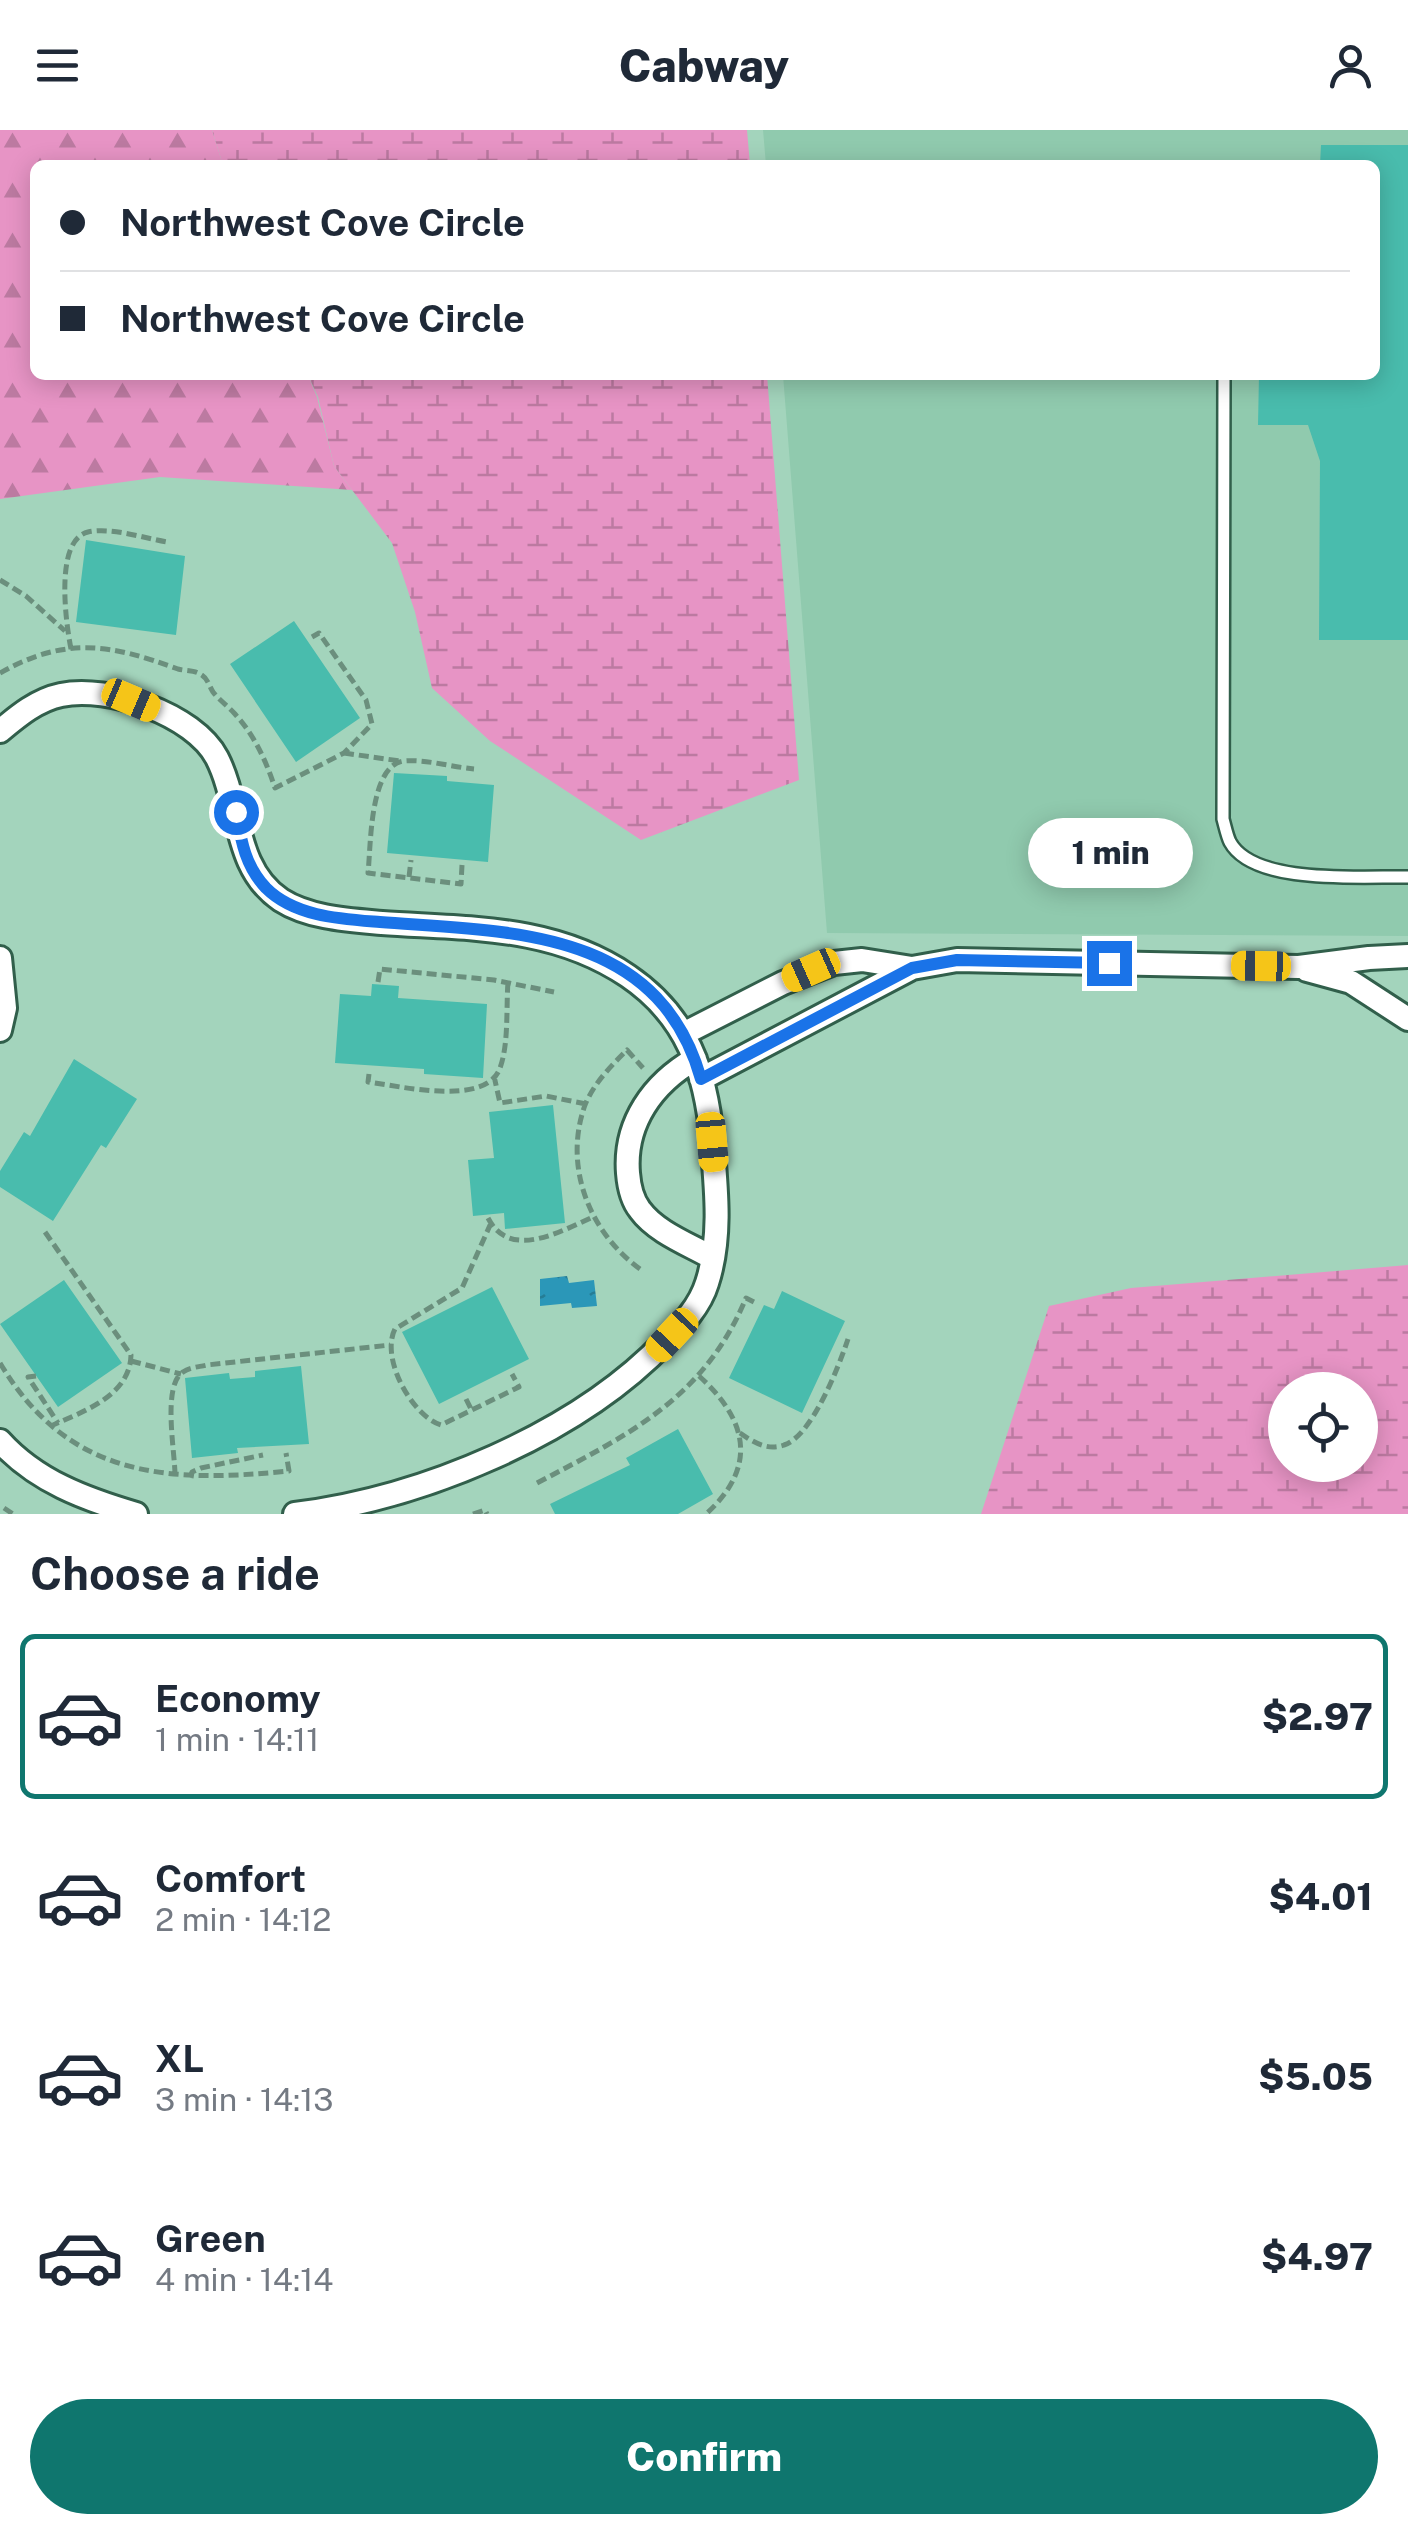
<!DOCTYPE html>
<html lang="en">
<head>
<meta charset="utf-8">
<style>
  body { margin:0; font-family:"Public Sans",sans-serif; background:#f2f2f3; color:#1f2937; height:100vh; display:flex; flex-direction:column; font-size:38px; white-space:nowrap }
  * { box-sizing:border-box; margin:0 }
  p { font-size:32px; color:#747a83 }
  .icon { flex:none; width:55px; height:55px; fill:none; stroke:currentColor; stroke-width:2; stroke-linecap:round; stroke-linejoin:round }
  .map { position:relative; height:1384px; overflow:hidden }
  .details { display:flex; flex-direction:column; background:#fff; flex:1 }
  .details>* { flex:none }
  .hud { position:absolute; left:30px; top:30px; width:1350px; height:220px; border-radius:15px; box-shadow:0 5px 25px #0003; display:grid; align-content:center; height:220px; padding:0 30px; background:#fff }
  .tools { position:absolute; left:1268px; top:1242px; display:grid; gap:20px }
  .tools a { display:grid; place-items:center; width:110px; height:110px; border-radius:50%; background:#fff; box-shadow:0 5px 25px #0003; font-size:50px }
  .end { position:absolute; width:45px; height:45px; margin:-22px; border:12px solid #1a73e8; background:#fff; box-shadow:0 0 0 5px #fff }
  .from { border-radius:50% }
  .bubble { position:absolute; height:70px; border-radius:35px; background:#fff; box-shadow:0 5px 25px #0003; font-size:32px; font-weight:800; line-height:70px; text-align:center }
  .car { position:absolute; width:30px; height:60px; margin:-30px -15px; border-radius:12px; box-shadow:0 0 8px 2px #0007; background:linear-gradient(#f5c518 24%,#345 0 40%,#f5c518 0 76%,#345 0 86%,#f5c518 0) }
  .hud b { display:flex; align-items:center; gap:35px; height:95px; font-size:38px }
  .hud b+b { border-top:2px solid #e0e1e3 }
  .hud i { width:25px; height:25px; background:#1f2937 }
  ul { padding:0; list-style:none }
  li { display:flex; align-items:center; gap:30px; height:165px; margin:0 20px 15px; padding:0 10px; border:5px solid transparent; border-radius:15px }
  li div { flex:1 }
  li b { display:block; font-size:38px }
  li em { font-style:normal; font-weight:800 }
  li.selected { border-color:#0f766e }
  li>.icon { width:90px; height:90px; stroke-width:1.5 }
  h2 { padding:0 30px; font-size:45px; line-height:120px }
  .action { display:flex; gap:20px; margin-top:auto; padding:20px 30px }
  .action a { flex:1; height:115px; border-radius:60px; background:#0f766e; color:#fff; font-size:40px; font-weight:800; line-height:115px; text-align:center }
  header { display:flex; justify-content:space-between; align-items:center; height:130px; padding:0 30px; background:#fff; font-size:45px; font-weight:800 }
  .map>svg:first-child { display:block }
</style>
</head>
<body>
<header><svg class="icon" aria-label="menu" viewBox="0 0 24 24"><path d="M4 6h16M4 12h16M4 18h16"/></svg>Cabway<svg class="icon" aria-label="person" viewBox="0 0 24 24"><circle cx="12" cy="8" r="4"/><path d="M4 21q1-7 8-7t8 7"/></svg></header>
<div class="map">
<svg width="1408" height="1384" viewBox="0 0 1408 1384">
  <defs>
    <pattern id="forest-firs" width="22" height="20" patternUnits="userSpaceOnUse" patternTransform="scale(2.5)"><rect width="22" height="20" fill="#e794c5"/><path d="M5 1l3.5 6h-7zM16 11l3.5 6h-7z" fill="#bc7aa1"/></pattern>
    <pattern id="wetland-marsh" width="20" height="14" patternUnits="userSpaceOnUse" patternTransform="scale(2.5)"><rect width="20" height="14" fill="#e794c5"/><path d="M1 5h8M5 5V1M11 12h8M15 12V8" fill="none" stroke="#bc7aa1"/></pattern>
    <pattern id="water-ripples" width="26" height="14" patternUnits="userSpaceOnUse" patternTransform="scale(2.5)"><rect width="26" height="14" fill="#2b97b8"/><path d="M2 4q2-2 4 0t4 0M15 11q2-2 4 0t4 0" fill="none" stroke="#257d96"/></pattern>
  </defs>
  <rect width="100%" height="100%" fill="#a3d4bc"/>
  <path fill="#90caae" d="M763,0H1408V806L827,803L783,245H1375V35H766Z"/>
  <path fill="url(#forest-firs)" d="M0,0H212L223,35H35V245H308L317,267L334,336L352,360L160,347L0,369Z"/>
  <path fill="url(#wetland-marsh)" fill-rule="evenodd" d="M212,0H747L750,35H223Z
    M308,245H767L799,650L641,710L490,611L432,558L415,482L392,413L334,336L318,267Z
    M1408,1135V1384H981L1049,1176L1131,1158ZM1360,1260V1335H1285V1260Z"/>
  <path fill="url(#water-ripples)" d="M567,1146L569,1153L594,1150L597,1176L572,1178L571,1173L540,1176V1149Z"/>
  <path fill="#49bcad" d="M1321,15H1408V510H1319L1320,331L1308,295H1258L1259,245H1375V35H1320Z
    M86,410L185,426L176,505L76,492Z
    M294,491L360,588L296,632L230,534Z
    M394,643L447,646V651L494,655L488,732L387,723Z
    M372,854L399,856L398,868L487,874L483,948L424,944V939L335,933L340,864L371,866Z
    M74,929L137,969L106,1018L101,1015L53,1091L0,1057V1041L24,1002L30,1006Z
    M553,975L565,1093L505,1099L504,1083L473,1086L468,1030L494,1028L489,982Z
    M64,1150L122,1233L58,1277L0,1194Z
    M492,1157L529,1229L439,1274L402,1202Z
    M782,1161L845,1191L802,1283L729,1248L764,1175L774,1179Z
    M301,1236L309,1314L237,1318L238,1323L192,1328L185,1248L229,1243L230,1249L255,1247V1241Z
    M678,1299L713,1364L678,1384H555L550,1374L630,1335L626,1328Z"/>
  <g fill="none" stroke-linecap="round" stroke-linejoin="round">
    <g stroke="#315f4b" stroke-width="16">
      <path id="service" d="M1224,245L1223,689C1225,696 1227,706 1230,712C1254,756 1365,746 1408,747"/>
    </g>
    <g stroke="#315f4b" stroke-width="28">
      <path id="minor" d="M0,601C18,586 37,570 61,565C108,555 194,584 217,628C241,675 233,738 281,770C309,788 349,790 382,793C468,799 553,795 628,846C687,886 706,942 712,1010C716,1057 722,1107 707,1153C700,1176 682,1195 666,1211C576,1305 422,1368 295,1384
        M0,828L5,878L0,900
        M1307,840L1351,852L1408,889
        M685,903L783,853L834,833L862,830L912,838L957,830L1299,837L1369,828L1408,826
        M695,929C653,953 624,993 628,1043C629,1056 632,1070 640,1080C656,1102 688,1114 711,1127
        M701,949L912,838
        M0,1311C36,1351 85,1369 136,1384"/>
    </g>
    <path stroke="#6b8f7d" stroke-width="5" stroke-dasharray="10 5" stroke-linecap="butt" d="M0,450L26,466L65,501
      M71,519C66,494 54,410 88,402C111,397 144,408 167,412
      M0,543C66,506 110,514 178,539C185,541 194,540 200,544C208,548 209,556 213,562C219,570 228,576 235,584C255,606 266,631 275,658L344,623L372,594L366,570L319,503L312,507
      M344,623L400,631
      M462,735L461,754L368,743C371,717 369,635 404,631C425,629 452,637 474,639
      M409,747L411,730
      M378,852L380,839L494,850L554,862
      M369,944L368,952C400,956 486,977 500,938C509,913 506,878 508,852
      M494,946L500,973L546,966L586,974
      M488,1088C510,1131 561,1101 593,1087
      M491,1093L462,1158L395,1199C380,1228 412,1286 441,1295L519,1257L512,1244
      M45,1102L131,1225C130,1265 85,1281 53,1295
      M640,1139C589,1102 563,1036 585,975C594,953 611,936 627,920L643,938
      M131,1231L181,1244
      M0,1233C69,1349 168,1353 289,1341L286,1323
      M36,1246L28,1247L58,1293
      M699,1246C748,1290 758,1337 706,1384
      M466,1269L472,1281
      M740,1303C753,1312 767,1321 784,1315C812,1306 839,1236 848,1209
      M175,1345C175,1322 162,1255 183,1242C190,1237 199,1237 207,1235L390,1215
      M191,1348L192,1342L201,1338L263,1325
      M537,1353C628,1305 704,1269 746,1168L758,1174
      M4,1378L13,1384
      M473,1384L485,1380L487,1384"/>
    <use href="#service" stroke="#fff" stroke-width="11"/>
    <use href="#minor" stroke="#fff" stroke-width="22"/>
  </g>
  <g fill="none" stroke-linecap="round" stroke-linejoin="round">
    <path stroke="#1a73e8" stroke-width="12" d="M236,682C241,710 245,736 266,758C295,787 342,789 380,792C508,802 658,797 701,949L912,838L957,830L1109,833"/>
  </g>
</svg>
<div class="tools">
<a><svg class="icon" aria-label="locate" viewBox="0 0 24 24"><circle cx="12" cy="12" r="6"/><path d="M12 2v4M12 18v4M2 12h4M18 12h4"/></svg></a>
</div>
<i class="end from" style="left:236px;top:682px"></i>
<i class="end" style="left:1109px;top:833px"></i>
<div class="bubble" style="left:1028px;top:688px;width:165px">1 min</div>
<i class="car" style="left:131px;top:570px;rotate:113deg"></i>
<i class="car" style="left:1261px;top:836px;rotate:271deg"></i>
<i class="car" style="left:811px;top:840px;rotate:246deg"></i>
<i class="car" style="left:712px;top:1012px;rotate:175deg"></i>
<i class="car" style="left:672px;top:1205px;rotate:223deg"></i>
<div class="hud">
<b><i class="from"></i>Northwest Cove Circle</b>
<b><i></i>Northwest Cove Circle</b>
</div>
</div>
<section class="details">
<h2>Choose a ride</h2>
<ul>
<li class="selected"><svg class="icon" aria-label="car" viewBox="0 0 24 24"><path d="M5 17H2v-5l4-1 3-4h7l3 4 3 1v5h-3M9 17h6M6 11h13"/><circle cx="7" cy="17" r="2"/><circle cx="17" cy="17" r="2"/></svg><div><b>Economy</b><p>1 min · 14:11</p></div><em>$2.97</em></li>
<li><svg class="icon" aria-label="car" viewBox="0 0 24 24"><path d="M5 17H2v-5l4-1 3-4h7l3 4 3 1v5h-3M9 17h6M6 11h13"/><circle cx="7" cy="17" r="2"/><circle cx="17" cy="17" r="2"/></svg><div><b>Comfort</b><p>2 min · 14:12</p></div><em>$4.01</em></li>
<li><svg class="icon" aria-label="car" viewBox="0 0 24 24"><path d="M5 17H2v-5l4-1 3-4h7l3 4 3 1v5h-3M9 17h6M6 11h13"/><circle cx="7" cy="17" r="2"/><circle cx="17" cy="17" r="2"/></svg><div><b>XL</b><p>3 min · 14:13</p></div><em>$5.05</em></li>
<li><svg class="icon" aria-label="car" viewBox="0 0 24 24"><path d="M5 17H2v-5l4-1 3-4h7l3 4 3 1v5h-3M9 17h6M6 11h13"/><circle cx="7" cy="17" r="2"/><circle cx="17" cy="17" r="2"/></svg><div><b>Green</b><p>4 min · 14:14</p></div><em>$4.97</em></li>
</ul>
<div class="action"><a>Confirm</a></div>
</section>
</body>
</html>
